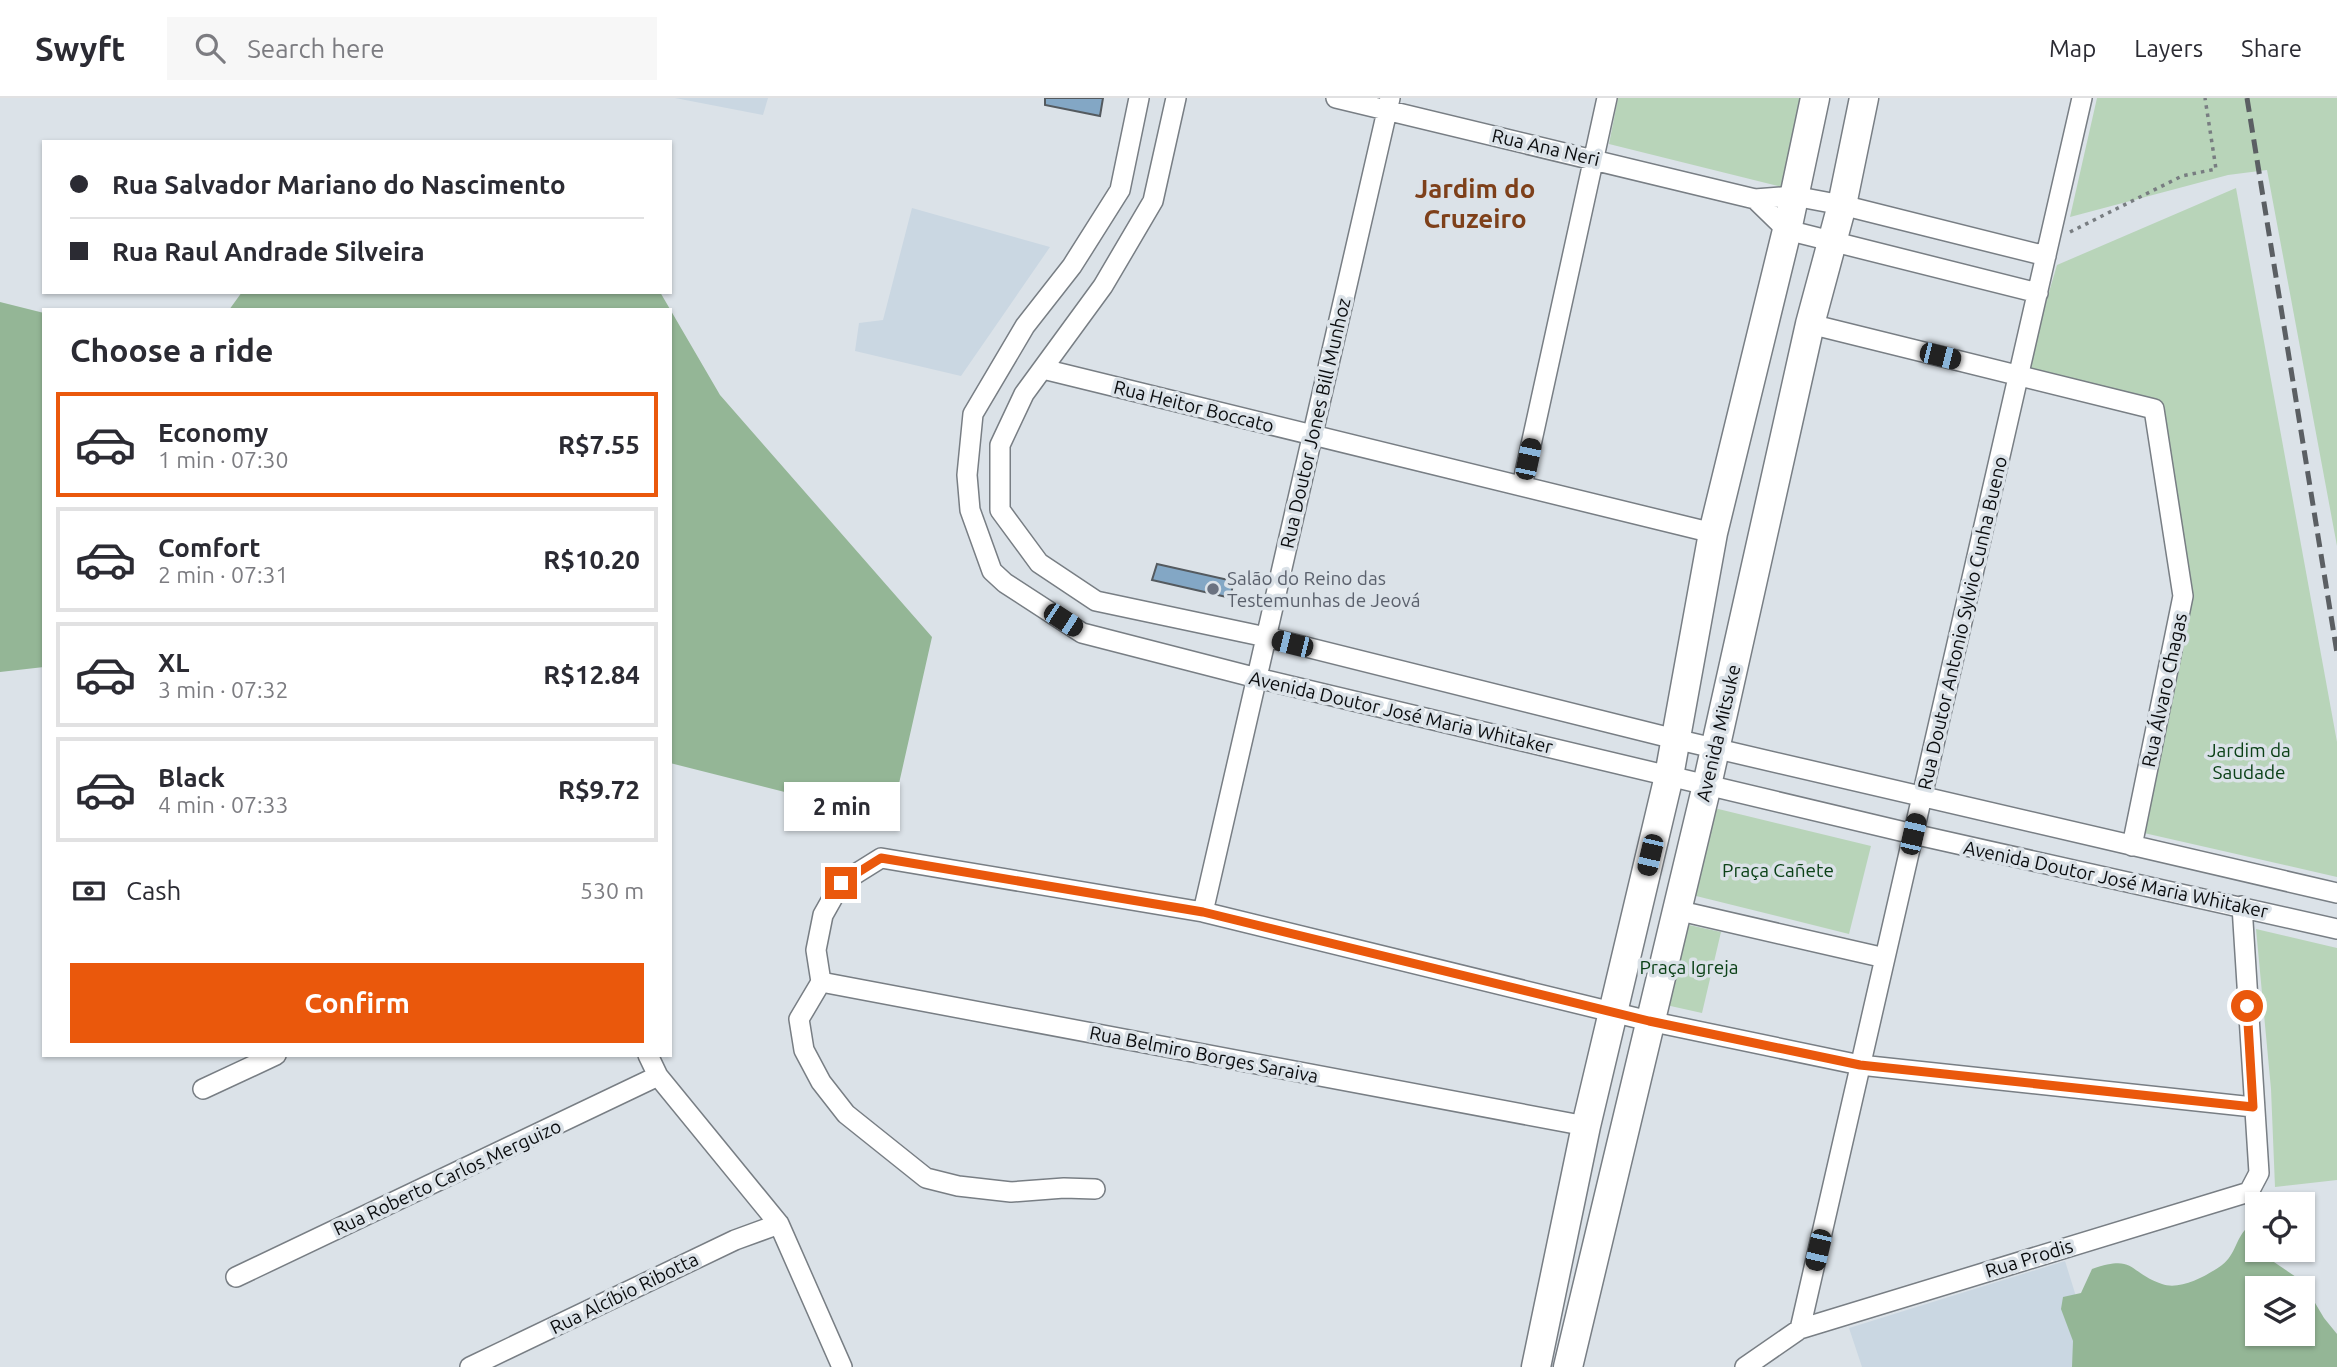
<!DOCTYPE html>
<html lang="en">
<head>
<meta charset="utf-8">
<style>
  body { margin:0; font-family:Ubuntu,sans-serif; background:#f7f7f7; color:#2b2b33; height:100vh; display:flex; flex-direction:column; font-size:26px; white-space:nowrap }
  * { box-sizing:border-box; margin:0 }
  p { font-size:23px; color:#7c7c81 }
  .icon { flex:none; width:38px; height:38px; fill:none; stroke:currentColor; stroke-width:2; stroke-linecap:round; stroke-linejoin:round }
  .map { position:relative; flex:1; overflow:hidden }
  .side { position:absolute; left:42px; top:210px; width:630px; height:749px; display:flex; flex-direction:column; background:#fff; border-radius:0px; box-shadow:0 2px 5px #0004 }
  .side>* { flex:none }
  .hud { position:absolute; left:42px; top:42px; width:630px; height:154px; border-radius:0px; box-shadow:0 2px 5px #0004; display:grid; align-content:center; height:154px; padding:0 28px; background:#fff }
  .fabs { position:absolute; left:2245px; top:1094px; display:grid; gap:14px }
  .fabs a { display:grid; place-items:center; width:70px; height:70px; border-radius:0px; background:#fff; box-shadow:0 2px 5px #0004; font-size:35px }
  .end { position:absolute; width:32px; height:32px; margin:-16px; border:9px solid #ea580c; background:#fff; box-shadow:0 0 0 4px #fff }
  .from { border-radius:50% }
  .bubble { position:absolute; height:49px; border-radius:0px; background:#fff; box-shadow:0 2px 5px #0004; font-size:23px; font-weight:700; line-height:49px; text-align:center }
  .car { position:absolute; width:21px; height:42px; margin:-21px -10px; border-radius:9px; box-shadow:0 0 5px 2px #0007; background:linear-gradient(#222 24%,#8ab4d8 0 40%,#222 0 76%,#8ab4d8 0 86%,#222 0) }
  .hud b { display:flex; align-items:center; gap:24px; height:66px; font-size:26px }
  .hud b+b { border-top:2px solid #e1e1e2 }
  .hud i { width:18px; height:18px; background:#2b2b33 }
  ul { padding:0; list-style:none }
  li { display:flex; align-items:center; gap:21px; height:105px; margin:0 14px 10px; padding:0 14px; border:4px solid #e1e1e2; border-radius:0px }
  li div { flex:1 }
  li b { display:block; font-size:26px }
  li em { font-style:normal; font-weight:700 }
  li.selected { border-color:#ea580c }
  li>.icon { width:63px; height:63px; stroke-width:1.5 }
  h2 { padding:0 28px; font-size:32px; line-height:84px }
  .pay { display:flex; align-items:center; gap:18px; height:77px; padding:0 28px; font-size:26px }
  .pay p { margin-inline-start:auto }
  .primary-button { display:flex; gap:14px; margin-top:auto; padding:14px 28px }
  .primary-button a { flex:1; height:80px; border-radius:0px; background:#ea580c; color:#fff; font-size:28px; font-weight:700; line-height:80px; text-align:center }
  header { display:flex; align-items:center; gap:42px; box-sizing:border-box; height:98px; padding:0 35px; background:#fff; border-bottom:2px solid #e1e1e2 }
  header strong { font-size:33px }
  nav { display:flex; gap:38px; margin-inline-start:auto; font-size:24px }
  .search { width:490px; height:63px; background:#f7f7f7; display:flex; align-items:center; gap:18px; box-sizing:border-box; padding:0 24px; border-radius:0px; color:#7c7c81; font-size:26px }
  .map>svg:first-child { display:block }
</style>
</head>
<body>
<header>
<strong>Swyft</strong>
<div class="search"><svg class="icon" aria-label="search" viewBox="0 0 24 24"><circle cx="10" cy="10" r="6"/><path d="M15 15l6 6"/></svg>Search here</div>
<nav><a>Map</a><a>Layers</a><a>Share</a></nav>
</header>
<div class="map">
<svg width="2337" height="1269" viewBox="0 0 2337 1269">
  <rect width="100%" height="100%" fill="#dbe2e8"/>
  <path fill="#cad7e2" d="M675,0H768L763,17Z
    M912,110L1050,149L961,278L855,253L859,225L883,222Z
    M2065,1163L2098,1269H1862L1849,1230Z"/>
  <path fill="#b8d4b9" d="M1618,0H1804L1786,90L1609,46Z
    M2097,0H2337V448L2267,72L2228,77L2070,119Z
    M2236,90L2337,644V779L2144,735L2192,490L2168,350L2157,304L2026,272L2057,167Z
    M1706,708L1871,748L1849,836L1684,795Z
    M1675,824L1721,834L1702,915L1657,905Z
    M2256,831L2337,850V1082L2275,1089L2271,991Z"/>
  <path fill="#94b696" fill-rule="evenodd" d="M242,194H660L720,297L932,539L891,721L670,665V212H229Z
    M0,204L44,215V569L0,574Z
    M2249,1128L2257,1131L2258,1152H2268L2271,1162L2302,1183L2324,1220L2337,1236V1269H2072L2073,1243L2061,1211L2063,1199L2081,1195L2092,1171C2136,1156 2127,1174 2162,1186C2180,1193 2208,1177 2222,1167C2236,1157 2236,1138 2249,1128ZM2258,1190H2303V1236H2258Z"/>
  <path fill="#83a7c5" stroke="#545a5f" stroke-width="2" d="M1045,0H1103L1100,18L1045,7Z
    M1157,466L1233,483L1231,500L1152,482Z"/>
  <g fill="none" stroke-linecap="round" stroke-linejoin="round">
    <g stroke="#787e84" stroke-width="22">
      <path id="minor" d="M1139,0L1120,92L1072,168L1025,228L973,316L967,377L970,412L992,473L1005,485L1082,535L1257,580L1913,736L2337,831
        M1176,0L1153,103L1103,188L1024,296L1000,347V412L1039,465L1096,503L1266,539L1675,641L2337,795
        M1336,0L1755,101L1794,98L1842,107L2046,158
        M1755,101L1787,132L2038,195
        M1810,226L2154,311L2183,498L2132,748
        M1043,271L1713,435
        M1522,388L1607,0
        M1676,812L1885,860
        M1203,814L1390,0
        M821,884L1586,1028
        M648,957L658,978L779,1126L842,1269
        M203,991L276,957
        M1095,1091L1064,1090L1011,1094L958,1088L926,1080L846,1016L821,984L804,952L799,921L821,884L816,852L823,817L841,785L881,760L1203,814L1649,923L1860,967L2253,1009
        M236,1179L658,978
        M1800,1231L2249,1094L2259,1075L2242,808
        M470,1269L735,1142L779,1126
        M1745,1269L1800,1231L2082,0"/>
    </g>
    <g stroke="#787e84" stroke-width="31">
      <path id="secondary" d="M1536,1269L1586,1028L1669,678L1713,435L1787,132L1815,0
        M1568,1269L1707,687L1810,226L1842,107L1864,0"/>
    </g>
    <path stroke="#787d81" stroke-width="3.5" stroke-dasharray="3.5 5" stroke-linecap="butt" d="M2070,134L2182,78L2216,71L2205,0"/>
    <use href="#minor" stroke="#fff" stroke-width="19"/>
    <use href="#secondary" stroke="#fff" stroke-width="28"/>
    <path stroke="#5b5f63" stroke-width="5" stroke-dasharray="14 7" stroke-linecap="butt" d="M2247,0L2337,555"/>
  </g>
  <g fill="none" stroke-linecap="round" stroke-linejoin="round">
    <path stroke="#ea580c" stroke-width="9" d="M841,785L881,760L1203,814L1649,923L1860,967L2253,1009L2247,908"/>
  </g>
  <circle fill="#6b7280" stroke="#dbe2e8" stroke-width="2.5" cx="1213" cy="491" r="7"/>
  <g text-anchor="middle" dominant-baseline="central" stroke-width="7" stroke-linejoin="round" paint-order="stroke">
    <g font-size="19" fill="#0a0c0e" stroke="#dbe2e8">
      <text transform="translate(1546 49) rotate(13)">Rua Ana Neri</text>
      <text transform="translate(1194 308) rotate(14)">Rua Heitor Boccato</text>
      <text transform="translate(1315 325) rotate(-77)">Rua Doutor Jones Bill Munhoz</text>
      <text transform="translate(1962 525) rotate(-77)">Rua Doutor Antonio Sylvio Cunha Bueno</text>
      <text transform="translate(2164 592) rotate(-78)">Rua Álvaro Chagas</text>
      <text transform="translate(1401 614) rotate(13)">Avenida Doutor José Maria Whitaker</text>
      <text transform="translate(1718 635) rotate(-77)">Avenida Mitsuke</text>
      <text transform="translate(2116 781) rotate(12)">Avenida Doutor José Maria Whitaker</text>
      <text transform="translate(1204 956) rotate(11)">Rua Belmiro Borges Saraiva</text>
      <text transform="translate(447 1079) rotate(-25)">Rua Roberto Carlos Merguizo</text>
      <text transform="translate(2029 1160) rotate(-17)">Rua Prodis</text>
      <text transform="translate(624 1195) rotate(-26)">Rua Alcíbio Ribotta</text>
    </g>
    <g font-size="19" fill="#5b616d" stroke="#dbe2e8" text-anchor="start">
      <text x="1227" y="480">Salão do Reino das<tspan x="1227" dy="22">Testemunhas de Jeová</tspan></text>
    </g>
    <g font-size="19" fill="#0b4117" stroke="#dbe2e8">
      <text x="2249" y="652">Jardim da<tspan x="2249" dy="22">Saudade</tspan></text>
      <text x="1778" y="772">Praça Cañete</text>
      <text x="1689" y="869">Praça Igreja</text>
    </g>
    <g font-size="26" font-weight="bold" fill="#7e401a" stroke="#dbe2e8">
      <text x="1475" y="90">Jardim do<tspan x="1475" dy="30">Cruzeiro</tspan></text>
    </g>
  </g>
</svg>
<div class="fabs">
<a><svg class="icon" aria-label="locate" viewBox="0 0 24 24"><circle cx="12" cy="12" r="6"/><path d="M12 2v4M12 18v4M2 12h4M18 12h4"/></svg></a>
<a><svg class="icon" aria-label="layers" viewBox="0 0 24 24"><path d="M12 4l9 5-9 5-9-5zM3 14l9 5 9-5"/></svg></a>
</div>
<i class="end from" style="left:2247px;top:908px"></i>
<i class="end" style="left:841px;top:785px"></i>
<div class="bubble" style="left:784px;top:684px;width:116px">2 min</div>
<i class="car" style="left:1940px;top:258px;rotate:104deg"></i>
<i class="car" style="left:1528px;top:361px;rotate:12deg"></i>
<i class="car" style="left:1063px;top:522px;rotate:123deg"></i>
<i class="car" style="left:1292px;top:546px;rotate:284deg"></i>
<i class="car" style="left:1913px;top:736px;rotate:13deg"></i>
<i class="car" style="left:1650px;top:757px;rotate:193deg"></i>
<i class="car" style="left:1818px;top:1152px;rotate:193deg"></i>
<div class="hud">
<b><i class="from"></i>Rua Salvador Mariano do Nascimento</b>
<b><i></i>Rua Raul Andrade Silveira</b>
</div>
<section class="side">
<h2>Choose a ride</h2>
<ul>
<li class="selected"><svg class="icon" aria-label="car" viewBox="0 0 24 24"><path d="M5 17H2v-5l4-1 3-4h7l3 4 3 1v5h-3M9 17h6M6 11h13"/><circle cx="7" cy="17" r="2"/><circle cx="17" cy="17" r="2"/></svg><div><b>Economy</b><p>1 min · 07:30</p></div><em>R$7.55</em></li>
<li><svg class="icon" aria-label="car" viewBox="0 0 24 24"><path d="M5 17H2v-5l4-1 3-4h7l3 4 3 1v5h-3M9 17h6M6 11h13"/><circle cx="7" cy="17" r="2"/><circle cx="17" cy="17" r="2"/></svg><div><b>Comfort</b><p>2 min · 07:31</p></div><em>R$10.20</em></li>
<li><svg class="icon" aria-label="car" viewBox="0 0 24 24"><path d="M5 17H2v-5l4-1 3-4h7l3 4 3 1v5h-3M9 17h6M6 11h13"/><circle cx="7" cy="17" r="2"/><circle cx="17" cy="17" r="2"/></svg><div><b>XL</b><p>3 min · 07:32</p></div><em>R$12.84</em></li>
<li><svg class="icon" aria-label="car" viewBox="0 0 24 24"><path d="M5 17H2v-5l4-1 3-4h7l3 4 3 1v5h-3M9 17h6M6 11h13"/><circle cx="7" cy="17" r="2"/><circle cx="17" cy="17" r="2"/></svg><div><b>Black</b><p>4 min · 07:33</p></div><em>R$9.72</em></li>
</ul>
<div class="pay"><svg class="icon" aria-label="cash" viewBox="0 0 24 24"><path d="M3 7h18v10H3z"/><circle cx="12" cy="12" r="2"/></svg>Cash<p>530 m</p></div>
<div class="primary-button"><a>Confirm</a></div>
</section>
</div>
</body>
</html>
